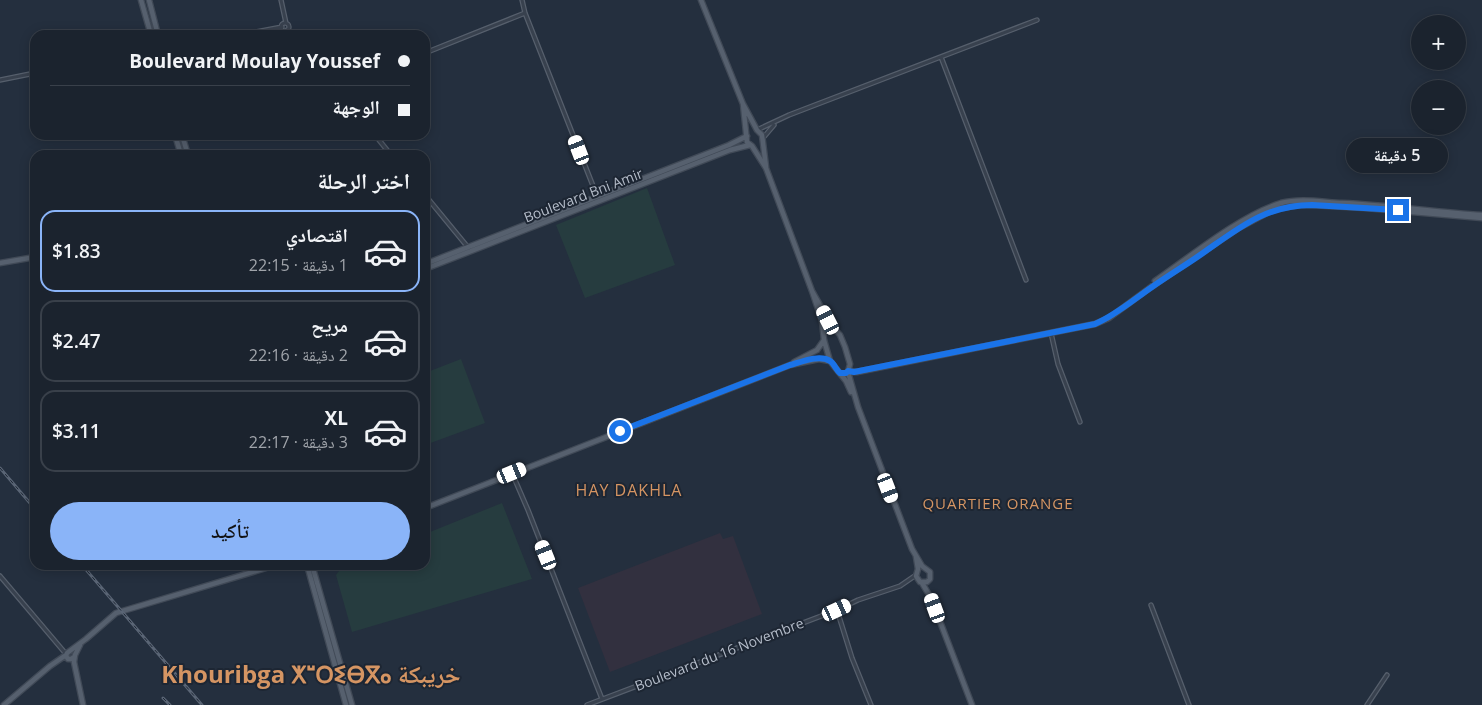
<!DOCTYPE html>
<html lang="ar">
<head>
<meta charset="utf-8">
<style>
  body { margin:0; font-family:"Open Sans","Noto Naskh Arabic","Noto Sans Tifinagh",sans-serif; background:#282f3a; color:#f1f3f6; direction:rtl; height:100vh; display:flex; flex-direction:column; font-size:19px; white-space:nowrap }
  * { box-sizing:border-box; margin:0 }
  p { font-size:16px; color:#a0a4aa }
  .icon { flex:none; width:28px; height:28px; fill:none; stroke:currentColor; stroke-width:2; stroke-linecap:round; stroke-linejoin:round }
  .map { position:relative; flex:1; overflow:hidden; direction:ltr }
  .drawer { position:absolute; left:30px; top:150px; width:400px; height:420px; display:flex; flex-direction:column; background:#1b232e; border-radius:15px; box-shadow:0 2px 12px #0003,0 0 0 1px #39404a; direction:rtl }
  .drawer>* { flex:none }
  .guide { position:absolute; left:30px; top:30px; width:400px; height:110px; border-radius:15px; box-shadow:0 2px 12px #0003,0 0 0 1px #39404a; direction:rtl; display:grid; align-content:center; height:110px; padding:0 20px; background:#1b232e }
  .fabs { position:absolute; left:1411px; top:15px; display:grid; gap:10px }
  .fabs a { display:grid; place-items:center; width:55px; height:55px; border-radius:50%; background:#1b232e; box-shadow:0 2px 12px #0003,0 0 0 1px #39404a; font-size:25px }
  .end { position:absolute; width:22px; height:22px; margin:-11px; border:6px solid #1a73e8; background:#fff; box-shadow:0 0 0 2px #fff }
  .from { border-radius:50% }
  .bubble { position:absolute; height:35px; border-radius:18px; background:#1b232e; box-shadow:0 2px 12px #0003,0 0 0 1px #39404a; font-size:16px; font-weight:600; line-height:35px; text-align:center; direction:rtl }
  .car { position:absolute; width:15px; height:30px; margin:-15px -8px; border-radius:6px; box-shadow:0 0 4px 1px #0007; background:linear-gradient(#fff 24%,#345 0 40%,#fff 0 76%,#345 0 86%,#fff 0) }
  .guide b { display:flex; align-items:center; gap:18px; height:48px; font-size:19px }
  .guide b+b { border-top:1px solid #39404a }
  .guide i { width:12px; height:12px; background:#f1f3f6 }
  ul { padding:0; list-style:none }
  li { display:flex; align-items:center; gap:15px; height:82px; margin:0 10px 8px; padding:0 10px; border:2px solid #39404a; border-radius:15px }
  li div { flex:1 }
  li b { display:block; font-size:19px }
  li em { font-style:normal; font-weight:600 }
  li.selected { border-color:#8ab4f8 }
  li>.icon { width:45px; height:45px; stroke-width:1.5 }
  h2 { padding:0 20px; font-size:22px; line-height:60px }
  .button { display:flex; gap:10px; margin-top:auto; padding:10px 20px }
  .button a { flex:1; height:58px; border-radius:30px; background:#8ab4f8; color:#111; font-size:20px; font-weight:600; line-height:58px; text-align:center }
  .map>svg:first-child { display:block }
</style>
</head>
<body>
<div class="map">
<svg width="1482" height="705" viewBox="0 0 1482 705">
  <rect width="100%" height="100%" fill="#242f3e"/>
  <path fill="#32303f" d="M720,533L723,539L733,536L762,614L610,672L578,588Z"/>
  <path fill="#263c3f" d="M647,188L675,265L585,298L556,225Z
    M425,357L430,371L461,359L485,423L425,445Z
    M502,503L532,579L352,632L336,575L342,567L347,565H425V534Z"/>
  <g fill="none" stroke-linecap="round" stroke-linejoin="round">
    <g stroke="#565f6c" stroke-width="5.5">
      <path id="minor" d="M281,0L286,23
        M522,0L525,13L597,196
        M281 27a4 4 0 1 1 8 0a4 4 0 1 1-8 0Z
        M287,30L291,35
        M239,35L282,27
        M425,53L525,13
        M941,57L1026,280
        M0,80L35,73
        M757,130L789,115L1037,20
        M375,135L391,155
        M763,138L774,125
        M425,195L471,251
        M1051,333L1058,364L1080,422
        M512,473L528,510L602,699
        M0,576L66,654
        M1151,605L1189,705
        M837,610L852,658L871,705
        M587,705L837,610L858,600L900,586L916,575
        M1367,705L1387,675"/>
    </g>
    <g stroke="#414a57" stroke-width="7">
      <path id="major" d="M141,0L151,35
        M149,0L158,35
        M701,0L743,104L757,130L762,135L766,167
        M743,104L747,142L752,146L766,168L812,291L822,321L824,340L830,361L846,381L851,392
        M175,135L181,155
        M182,135L188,155
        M0,263L35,257
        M425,264L729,145L747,136
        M425,269L730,150L750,145
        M1155,281C1190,257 1241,215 1281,203C1300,198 1322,202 1342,203C1389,205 1435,212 1482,215
        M812,291L831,325L840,335L845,347L850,364L848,372L858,407L912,549L922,566L930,572V579L927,582H920L916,576L918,569L916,557
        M794,362L817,350L824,340
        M848,371L857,372L1095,324L1109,318L1151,287L1237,229L1267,213L1277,209L1298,205H1312L1366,208L1482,218
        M425,508L790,365L819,359L830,361
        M307,565L346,705
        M312,565L352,705
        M922,583L931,598L972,705
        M80,645L75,655L74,662L83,705
        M74,657L71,659H68L66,656L67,653L86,639L116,613L276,565
        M4,705L50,666L66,655"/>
    </g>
    <use href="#minor" stroke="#38414e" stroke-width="3"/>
    <use href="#major" stroke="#56606e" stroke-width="4.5"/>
    <g stroke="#5a6575" stroke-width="3">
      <path id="rail" d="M0,468L35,509
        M82,565L202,705
        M163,698L170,705"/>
    </g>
    <use href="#rail" stroke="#1d2633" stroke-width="1" stroke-dasharray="4" stroke-linecap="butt"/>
  </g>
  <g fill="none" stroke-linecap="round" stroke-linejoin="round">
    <path stroke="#1a73e8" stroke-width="6" d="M620,431L790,365C801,362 820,354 830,361C834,363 836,370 840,373H846L848,371L854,372L1095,324C1116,315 1133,300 1152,287C1169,275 1186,265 1203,253C1239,228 1266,205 1312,205L1398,210"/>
  </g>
  <g text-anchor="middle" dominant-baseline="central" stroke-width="4" stroke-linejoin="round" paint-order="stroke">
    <g font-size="14" fill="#b4bcc9" stroke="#1d2633">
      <text transform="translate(583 195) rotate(-21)">Boulevard Bni Amir</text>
      <text transform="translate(719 654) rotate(-21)">Boulevard du 16 Novembre</text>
    </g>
    <g font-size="15" letter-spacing="1" fill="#d59563" stroke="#1d2633">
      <text x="998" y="503">QUARTIER ORANGE</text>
    </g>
    <g font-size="16" letter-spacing="1" fill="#d59563" stroke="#1d2633">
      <text x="629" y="490">HAY DAKHLA</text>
    </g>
    <g font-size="24" font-weight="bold" fill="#d59563" stroke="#1d2633">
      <text x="311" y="673">Khouribga ⵅⵯⵔⵉⴱⴳⴰ خريبكة</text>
    </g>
  </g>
</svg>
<div class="fabs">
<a>+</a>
<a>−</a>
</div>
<i class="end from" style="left:620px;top:431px"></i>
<i class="end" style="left:1398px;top:210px"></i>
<div class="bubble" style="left:1346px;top:138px;width:102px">5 دقيقة</div>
<i class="car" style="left:579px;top:150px;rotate:339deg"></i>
<i class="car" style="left:828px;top:320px;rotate:333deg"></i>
<i class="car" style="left:512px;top:473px;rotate:68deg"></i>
<i class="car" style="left:888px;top:488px;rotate:159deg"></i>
<i class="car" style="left:546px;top:555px;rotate:338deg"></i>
<i class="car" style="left:935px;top:608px;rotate:340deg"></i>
<i class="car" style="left:837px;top:610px;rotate:65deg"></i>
<div class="guide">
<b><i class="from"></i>Boulevard Moulay Youssef</b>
<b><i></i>الوجهة</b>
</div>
<section class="drawer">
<h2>اختر الرحلة</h2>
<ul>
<li class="selected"><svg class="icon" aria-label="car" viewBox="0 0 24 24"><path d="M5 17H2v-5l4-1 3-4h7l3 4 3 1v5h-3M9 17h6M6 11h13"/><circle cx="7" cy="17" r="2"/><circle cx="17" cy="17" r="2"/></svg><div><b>اقتصادي</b><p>1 دقيقة · 22:15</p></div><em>$1.83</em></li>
<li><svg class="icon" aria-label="car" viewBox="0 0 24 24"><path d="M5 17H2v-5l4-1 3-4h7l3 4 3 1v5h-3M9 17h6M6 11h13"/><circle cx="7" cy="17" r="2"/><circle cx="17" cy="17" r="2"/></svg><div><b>مريح</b><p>2 دقيقة · 22:16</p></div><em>$2.47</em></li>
<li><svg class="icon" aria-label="car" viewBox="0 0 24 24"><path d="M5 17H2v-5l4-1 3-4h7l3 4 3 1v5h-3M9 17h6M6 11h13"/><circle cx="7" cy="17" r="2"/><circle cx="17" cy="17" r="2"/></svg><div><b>XL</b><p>3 دقيقة · 22:17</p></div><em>$3.11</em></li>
</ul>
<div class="button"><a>تأكيد</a></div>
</section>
</div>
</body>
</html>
